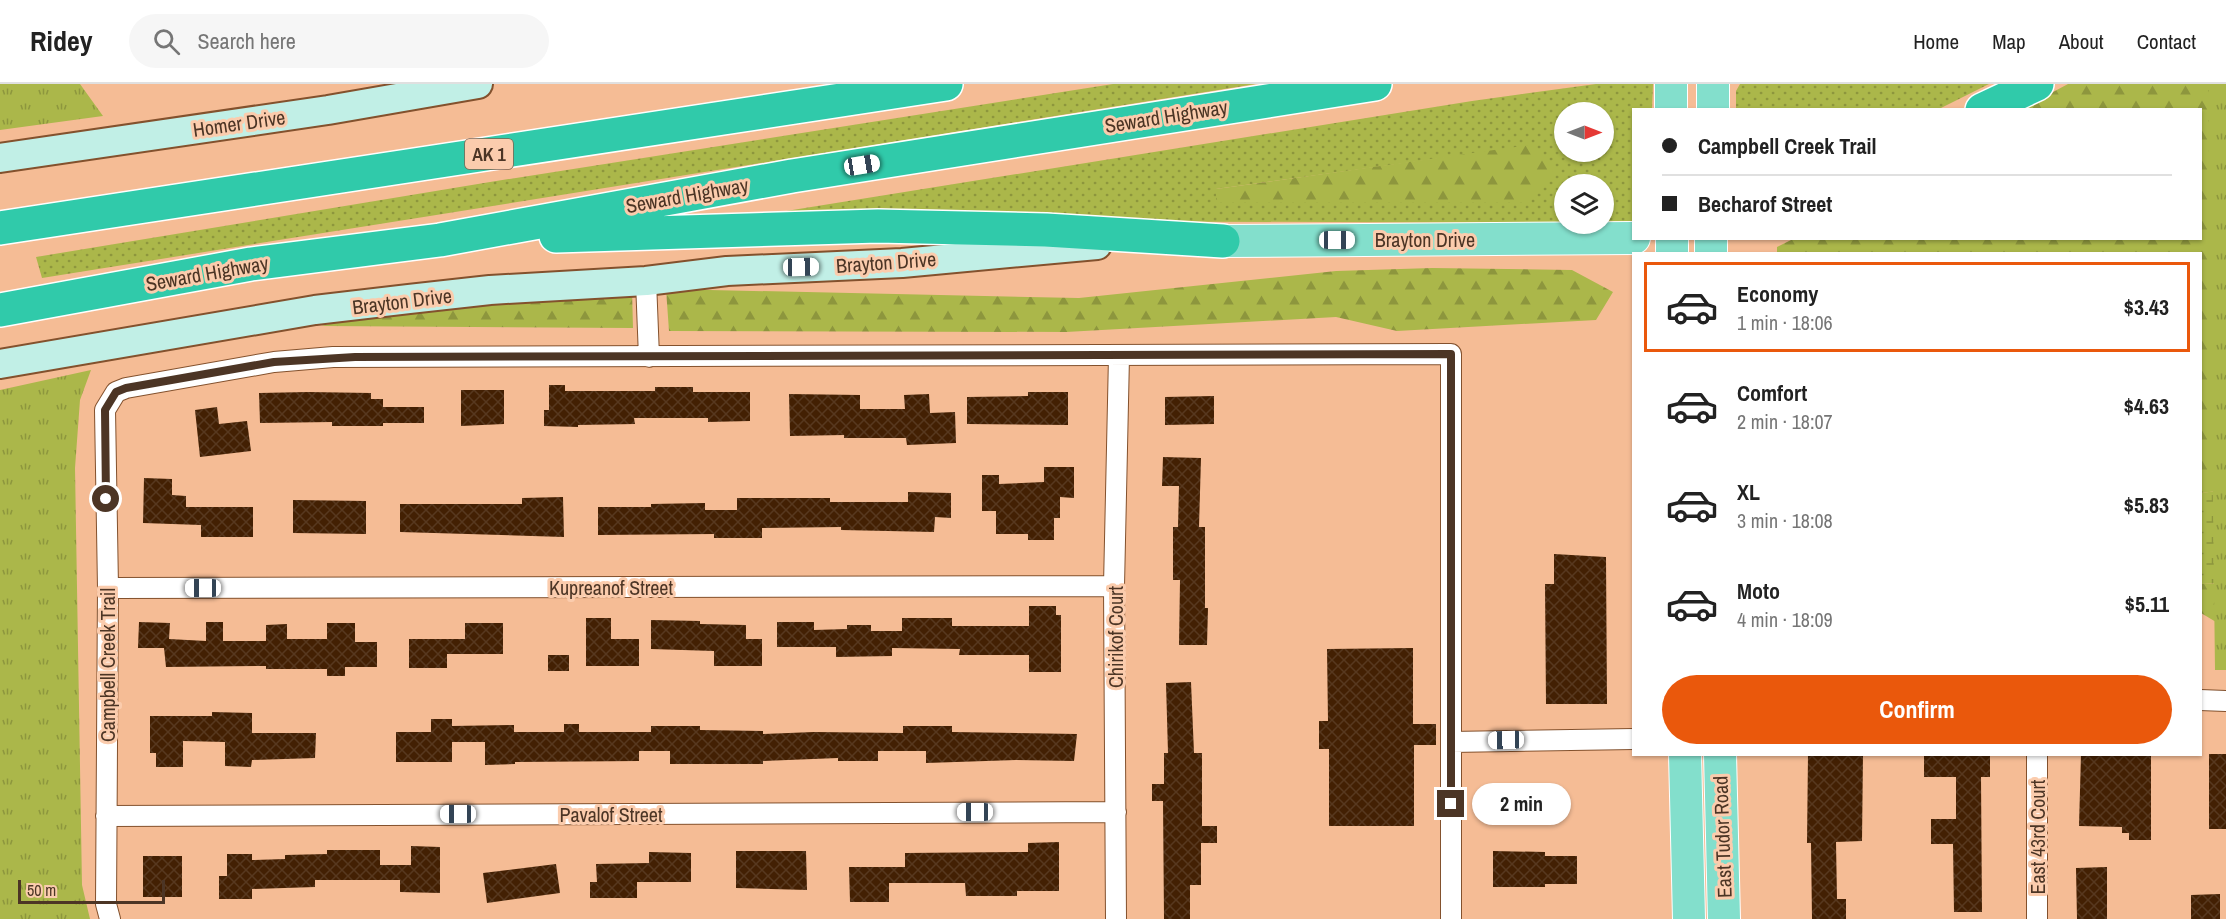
<!DOCTYPE html>
<html lang="en">
<head>
<meta charset="utf-8">
<style>
  body { margin:0; font-family:"Archivo Narrow",sans-serif; background:#f6f6f6; color:#222; height:100vh; display:flex; flex-direction:column; font-size:22px; white-space:nowrap }
  * { box-sizing:border-box; margin:0 }
  p { font-size:20px; color:#767676 }
  .icon { flex:none; width:33px; height:33px; fill:none; stroke:currentColor; stroke-width:2; stroke-linecap:round; stroke-linejoin:round }
  .map { position:relative; flex:1; overflow:hidden }
  .sheet { position:absolute; left:1632px; top:168px; width:570px; height:504px; display:flex; flex-direction:column; background:#fff; border-radius:0px; box-shadow:0 2px 4px #0004 }
  .sheet>* { flex:none }
  .hud { position:absolute; left:1632px; top:24px; width:570px; height:132px; border-radius:0px; box-shadow:0 2px 4px #0004; display:grid; align-content:center; height:132px; padding:0 30px; background:#fff }
  .needle { width:39px; rotate:90deg }
  .buttons { position:absolute; left:1554px; top:18px; display:grid; gap:12px }
  .buttons a { display:grid; place-items:center; width:60px; height:60px; border-radius:50%; background:#fff; box-shadow:0 2px 4px #0004; font-size:30px }
  .scale { position:absolute; left:18px; bottom:15px; width:147px; box-sizing:border-box; padding-left:6px; border:3px solid #4c3525; border-top:0; font-size:16px; line-height:21px; white-space:nowrap; color:#4c3525; -webkit-text-stroke:4px #fbccad; paint-order:stroke }
  .end { position:absolute; width:27px; height:27px; margin:-14px; border:8px solid #4c3525; background:#fff; box-shadow:0 0 0 3px #fff }
  .from { border-radius:50% }
  .bubble { position:absolute; height:42px; border-radius:21px; background:#fff; box-shadow:0 2px 4px #0004; font-size:20px; font-weight:800; line-height:42px; text-align:center }
  .car { position:absolute; width:18px; height:36px; margin:-18px -9px; border-radius:8px; box-shadow:0 0 4px 2px #0007; background:linear-gradient(#fff 24%,#345 0 40%,#fff 0 76%,#345 0 86%,#fff 0) }
  .hud b { display:flex; align-items:center; gap:21px; height:57px; font-size:22px }
  .hud b+b { border-top:2px solid #e0e0e0 }
  .hud i { width:15px; height:15px; background:#222 }
  ul { padding:10px 0 0; list-style:none }
  li { display:flex; align-items:center; gap:18px; height:90px; margin:0 12px 9px; padding:0 18px; border:3px solid transparent; border-radius:0px }
  li div { flex:1 }
  li b { display:block; font-size:22px }
  li em { font-style:normal; font-weight:800 }
  li.selected { border-color:#ea580c }
  li>.icon { width:54px; height:54px; stroke-width:1.5 }
  .button { display:flex; gap:12px; margin-top:auto; padding:12px 30px }
  .button a { flex:1; height:69px; border-radius:36px; background:#ea580c; color:#fff; font-size:24px; font-weight:800; line-height:69px; text-align:center }
  header { display:flex; align-items:center; gap:36px; box-sizing:border-box; height:84px; padding:0 30px; background:#fff; border-bottom:2px solid #e0e0e0 }
  header strong { font-size:28px }
  nav { display:flex; gap:33px; margin-inline-start:auto; font-size:21px }
  .search { width:420px; height:54px; background:#f6f6f6; display:flex; align-items:center; gap:15px; box-sizing:border-box; padding:0 21px; border-radius:33px; color:#767676; font-size:22px }
  .map>svg:first-child { display:block }
</style>
</head>
<body>
<header>
<strong>Ridey</strong>
<div class="search"><svg class="icon" aria-label="search" viewBox="0 0 24 24"><circle cx="10" cy="10" r="6"/><path d="M15 15l6 6"/></svg>Search here</div>
<nav><a>Home</a><a>Map</a><a>About</a><a>Contact</a></nav>
</header>
<div class="map">
<svg width="2226" height="835" viewBox="0 0 2226 835">
  <defs>
    <pattern id="grass-dots" width="8" height="8" patternUnits="userSpaceOnUse" patternTransform="scale(1.5)"><rect width="8" height="8" fill="#abb74a"/><path d="M2 2h.1M6 6h.1" fill="none" stroke="#8d963d" stroke-width="1.8" stroke-linecap="round"/></pattern>
    <pattern id="forest-firs" width="22" height="20" patternUnits="userSpaceOnUse" patternTransform="scale(1.5)"><rect width="22" height="20" fill="#abb74a"/><path d="M5 1l3.5 6h-7zM16 11l3.5 6h-7z" fill="#8d963d"/></pattern>
    <pattern id="wetland-marsh" width="20" height="14" patternUnits="userSpaceOnUse" patternTransform="scale(1.5)"><rect width="20" height="14" fill="#abb74a"/><path d="M1 5h8M5 5V1M11 12h8M15 12V8" fill="none" stroke="#8d963d"/></pattern>
    <pattern id="park-tufts" width="24" height="20" patternUnits="userSpaceOnUse" patternTransform="scale(1.5)"><rect width="24" height="20" fill="#abb74a"/><path d="M3 7l-1-3M5 7V3M7 7l1-3M15 17l-1-3M17 17v-4M19 17l1-3" fill="none" stroke="#8d963d"/></pattern>
    <pattern id="building-cross-hatch" width="8" height="8" patternUnits="userSpaceOnUse" patternTransform="scale(1.5)"><rect width="8" height="8" fill="#432003"/><path d="M0 0l8 8M0 8l8-8" fill="none" stroke="#57381f"/></pattern>
  </defs>
  <rect width="100%" height="100%" fill="#f5bc95"/>
  <path fill="url(#grass-dots)" fill-rule="evenodd" d="M1113,0H1256L42,194L36,173L490,98Z
    M1596,0H1653L1652,25L1634,26L1633,139H1604V100H1564V139L781,136L780,128L1472,17ZM1564,28H1604V68H1564ZM1530,62L1528,118L1216,117V105Z
    M1740,0H1989L1939,25L1736,26V7Z"/>
  <path fill="url(#forest-firs)" d="M2068,0H2226V406L2201,409L2200,170H1777V163L1795,154H2200V26L2021,25Z
    M1530,61L1556,84L1528,118H1216V105Z
    M1432,184L1572,186L1613,208L1596,236L1397,247L1336,233L1066,248L669,247L666,205L1079,214L1336,187Z
    M632,206L633,244L321,242L408,222Z
    M2200,498L2202,500L2222,499L2226,544L2201,529Z"/>
  <path fill="url(#wetland-marsh)" d="M2226,406V492L2222,499L2202,500L2200,409Z"/>
  <path fill="url(#park-tufts)" d="M0,0H80L103,32L0,46Z
    M2208,0H2226V586H2215Z
    M91,286L80,316L75,384L82,801L90,835H0V306Z"/>
  <path fill="url(#building-cross-hatch)" d="M549,301H565V307H655V303H693V308H750V337L708,338V334H634L635,340L578,341V343L544,342V326H549Z
    M461,306H504V340L461,342Z
    M308,308L371,309V315H383V323H424V339H383V342H332V338L260,339L259,309Z
    M1028,308H1068V341L967,340V313L1028,312Z
    M789,310L860,311V325H905L904,311L929,310L930,329L955,328L956,359L907,361L906,354H844V351L790,352Z
    M1214,312V340L1165,341V313Z
    M217,323L219,340L247,337L251,367L200,373L195,326Z
    M1163,373L1201,374L1199,443H1205V524H1208L1207,561H1179L1180,496H1173V443H1178L1179,402H1162Z
    M1044,383H1074V414L1060,413V434H1054V456H1028V450H996V427H982V391H999V400L1044,398Z
    M144,394L172,395V411L186,412V423H253V453H201V441L143,439Z
    M908,408L951,409V434L935,433L934,448L841,446V443L762,444V454H714V450L598,451V423H651V420L705,419V426H737V414H830V418H908Z
    M563,413L564,453L400,448V420H522V414Z
    M293,416L366,417V450L293,449Z
    M1554,470L1606,473L1607,620H1546L1545,500H1554Z
    M1029,522H1056V531H1061V588H1029V571H959L960,565L892,564V572L836,573V563H777V538H814V546L847,545V541H871V547H902V534H952V542H1029Z
    M586,534H611V555H639V582H586Z
    M651,536L700,537V540L746,541V555H762V582H714V567L651,565Z
    M139,538L170,539L169,555L206,557V538H223V557H266V541L287,540V555H327V539H355V558H377V583H345V592H327V585H266V582L166,583L164,564H138Z
    M465,539H503V570H447V584H409V555H465Z
    M1413,564V640H1436V661H1414V742H1329V665H1319V637H1328L1327,565Z
    M548,571H569V587H548Z
    M1191,598L1194,669H1202V742H1217V759H1201V801H1190V835H1164L1163,717H1152V700H1164V669H1168L1166,599Z
    M212,628L252,629V649H316L315,674L252,676L251,683L225,682V658L183,657V683H156V669H150V632H212Z
    M431,635H452V642L514,641V648H564V640H579V648H651V642H700V646L763,647V650L814,648L903,649V642H952V648L1077,650L1074,677L1016,676L926,679V667H878V677H838V674L763,677V680H670V667H639V677L515,678V680L485,681V658H452V678H396V648H431Z
    M1808,670H1863L1862,757L1836,758L1837,815H1846V835H1812L1811,759H1807Z
    M1924,670H1990V693H1981L1982,828H1954L1953,760H1931V735H1956V693H1924Z
    M2081,670L2151,672V756H2129V749H2122V743L2079,742Z
    M2209,670H2226V745H2209Z
    M1059,758V807H1017V812H966L965,799H889V818H850L849,783H905V769L1028,768V759Z
    M411,762L440,763V809L400,808V796H315V803L252,805V815H219V792H227V770H252V776L285,775V771L327,770V766H380V781H411Z
    M736,767H806L807,806L736,804Z
    M1493,767L1545,768V772H1577V800H1545V803H1493Z
    M649,768L691,769V798H637V814H590V798H597L596,780L649,779Z
    M143,772H182V813H143Z
    M556,780L560,809L487,819L483,789Z
    M2107,783V835H2077L2076,784Z
    M2220,810V835H2191V811Z"/>
  <g fill="none" stroke-linecap="round" stroke-linejoin="round">
    <g stroke="#83512d" stroke-width="22">
      <path id="street" d="M646,197L649,273
        M108,504L1114,502
        M2200,616L2226,617
        M1451,658L1634,655
        M106,732L1116,728
        M110,835L106,820L108,504L105,326L116,308L126,304L274,278L333,273L1451,270V835
        M1116,835L1114,502L1119,272
        M2037,835V670"/>
    </g>
    <g stroke="#83512d" stroke-width="32">
      <path id="secondary" d="M0,74L328,26L478,0
        M0,280L315,226L409,215L490,206L646,197L727,187L902,179L1097,161"/>
    </g>
    <g stroke="#fff" stroke-width="34">
      <path id="primary" d="M1671,0V26
        M1713,26V0
        M1672,154V170
        M1711,154V170
        M1223,157L1634,154
        M1685,670L1689,835
        M1720,670L1724,835"/>
    </g>
    <g stroke="#fff" stroke-width="36">
      <path id="highway" d="M1982,26L2037,0
        M0,144L946,0
        M556,152L878,142L1046,146L1223,157
        M0,226L251,180L440,156L792,92L1375,0"/>
    </g>
    <use href="#street" stroke="#fff" stroke-width="20"/>
    <use href="#secondary" stroke="#c1efe6" stroke-width="28"/>
    <use href="#primary" stroke="#83dfcc" stroke-width="32"/>
    <use href="#highway" stroke="#30caaa" stroke-width="33"/>
  </g>
  <g fill="none" stroke-linecap="round" stroke-linejoin="round">
    <path stroke="#4c3525" stroke-width="8" d="M106,415L105,326L116,308L126,304L274,278L355,273L1451,270V720"/>
  </g>
  <g text-anchor="middle" dominant-baseline="central" stroke-width="6" stroke-linejoin="round" paint-order="stroke">
    <rect fill="#fbccad" stroke="#80624e" stroke-width="1.5" x="465" y="55" width="48" height="30" rx="4.5"/>
    <g font-size="18" font-weight="bold" fill="#4c3525">
      <text x="489" y="70">AK 1</text>
    </g>
    <g font-size="20" fill="#4c3525" stroke="#fbccad">
      <text transform="translate(1166 32) rotate(-9)">Seward Highway</text>
      <text transform="translate(239 39) rotate(-8)">Homer Drive</text>
      <text transform="translate(687 111) rotate(-10)">Seward Highway</text>
      <text x="1425" y="155">Brayton Drive</text>
      <text transform="translate(886 178) rotate(-4)">Brayton Drive</text>
      <text transform="translate(207 189) rotate(-10)">Seward Highway</text>
      <text transform="translate(402 217) rotate(-7)">Brayton Drive</text>
      <text x="611" y="503">Kupreanof Street</text>
      <text transform="translate(1115 553) rotate(-90)">Chirikof Court</text>
      <text transform="translate(107 581) rotate(-90)">Campbell Creek Trail</text>
      <text x="611" y="730">Pavalof Street</text>
      <text transform="translate(1722 753) rotate(-92)">East Tudor Road</text>
      <text transform="translate(2037 753) rotate(-90)">East 43rd Court</text>
    </g>
  </g>
</svg>
<div class="buttons">
<a><svg class="needle" viewBox="-14 -14 28 28"><path d="M0-13l5 13h-10z" fill="#e53935"/><path d="M0 13l5-13h-10z" fill="#767676"/></svg></a>
<a><svg class="icon" aria-label="layers" viewBox="0 0 24 24"><path d="M12 4l9 5-9 5-9-5zM3 14l9 5 9-5"/></svg></a>
</div>
<div class="scale">50 m</div>
<i class="end from" style="left:106px;top:415px"></i>
<i class="end" style="left:1451px;top:720px"></i>
<div class="bubble" style="left:1472px;top:699px;width:99px">2 min</div>
<i class="car" style="left:862px;top:81px;rotate:81deg"></i>
<i class="car" style="left:1337px;top:156px;rotate:90deg"></i>
<i class="car" style="left:801px;top:183px;rotate:89deg"></i>
<i class="car" style="left:203px;top:504px;rotate:270deg"></i>
<i class="car" style="left:1506px;top:656px;rotate:269deg"></i>
<i class="car" style="left:975px;top:728px;rotate:270deg"></i>
<i class="car" style="left:458px;top:730px;rotate:270deg"></i>
<div class="hud">
<b><i class="from"></i>Campbell Creek Trail</b>
<b><i></i>Becharof Street</b>
</div>
<section class="sheet">
<ul>
<li class="selected"><svg class="icon" aria-label="car" viewBox="0 0 24 24"><path d="M5 17H2v-5l4-1 3-4h7l3 4 3 1v5h-3M9 17h6M6 11h13"/><circle cx="7" cy="17" r="2"/><circle cx="17" cy="17" r="2"/></svg><div><b>Economy</b><p>1 min · 18:06</p></div><em>$3.43</em></li>
<li><svg class="icon" aria-label="car" viewBox="0 0 24 24"><path d="M5 17H2v-5l4-1 3-4h7l3 4 3 1v5h-3M9 17h6M6 11h13"/><circle cx="7" cy="17" r="2"/><circle cx="17" cy="17" r="2"/></svg><div><b>Comfort</b><p>2 min · 18:07</p></div><em>$4.63</em></li>
<li><svg class="icon" aria-label="car" viewBox="0 0 24 24"><path d="M5 17H2v-5l4-1 3-4h7l3 4 3 1v5h-3M9 17h6M6 11h13"/><circle cx="7" cy="17" r="2"/><circle cx="17" cy="17" r="2"/></svg><div><b>XL</b><p>3 min · 18:08</p></div><em>$5.83</em></li>
<li><svg class="icon" aria-label="car" viewBox="0 0 24 24"><path d="M5 17H2v-5l4-1 3-4h7l3 4 3 1v5h-3M9 17h6M6 11h13"/><circle cx="7" cy="17" r="2"/><circle cx="17" cy="17" r="2"/></svg><div><b>Moto</b><p>4 min · 18:09</p></div><em>$5.11</em></li>
</ul>
<div class="button"><a>Confirm</a></div>
</section>
</div>
</body>
</html>
